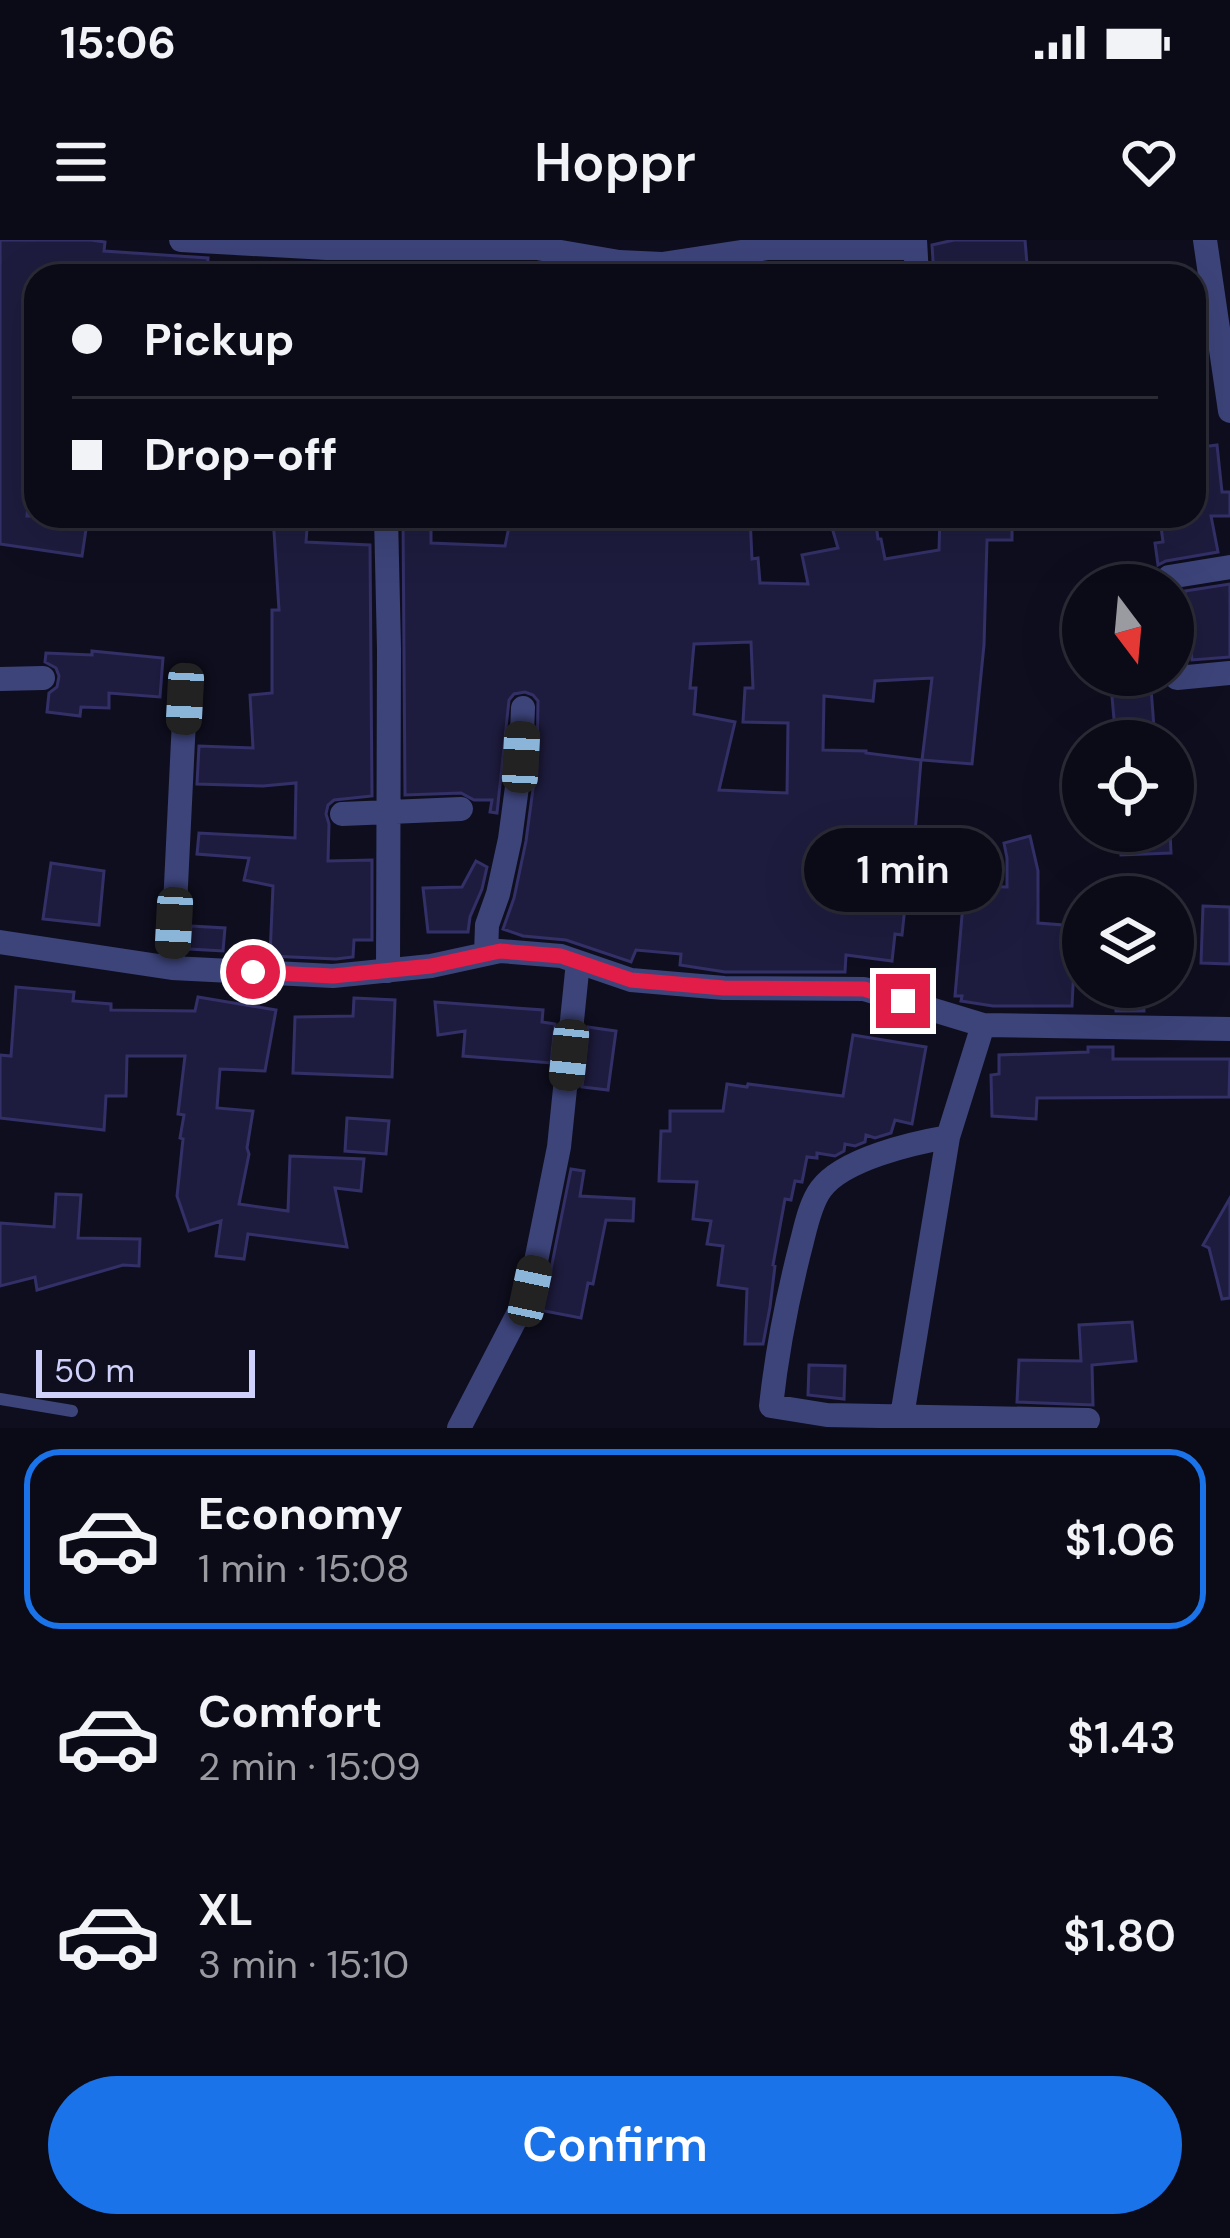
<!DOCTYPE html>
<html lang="en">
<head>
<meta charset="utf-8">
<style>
  body { margin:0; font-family:"DM Sans",sans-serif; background:#141320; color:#f1f3f6; height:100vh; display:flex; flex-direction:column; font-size:45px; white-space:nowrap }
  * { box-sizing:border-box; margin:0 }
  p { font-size:39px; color:#9a9aa1 }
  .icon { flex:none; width:66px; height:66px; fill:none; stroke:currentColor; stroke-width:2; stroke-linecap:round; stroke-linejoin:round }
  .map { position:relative; height:1188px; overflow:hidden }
  .details { display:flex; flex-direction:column; background:#0b0a17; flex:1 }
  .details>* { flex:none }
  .top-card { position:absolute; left:24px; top:24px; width:1182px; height:264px; border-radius:36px; box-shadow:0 12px 48px #0002,0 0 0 3px #2b2b36; display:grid; align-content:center; height:264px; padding:0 48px; background:#0b0a17 }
  .needle { width:78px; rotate:164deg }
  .fabs { position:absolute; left:1062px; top:324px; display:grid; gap:24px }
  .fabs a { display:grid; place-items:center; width:132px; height:132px; border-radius:50%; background:#0b0a17; box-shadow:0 12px 48px #0002,0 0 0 3px #2b2b36; font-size:60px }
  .scale { position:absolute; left:36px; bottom:30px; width:219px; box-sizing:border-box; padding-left:12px; border:6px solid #d0d1fb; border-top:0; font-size:33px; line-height:42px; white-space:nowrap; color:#d0d1fb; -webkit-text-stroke:9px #0f0e1f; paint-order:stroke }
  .end { position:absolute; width:54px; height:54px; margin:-27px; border:15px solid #e11d48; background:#fff; box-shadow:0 0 0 6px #fff }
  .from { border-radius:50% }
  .bubble { position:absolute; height:84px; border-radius:42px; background:#0b0a17; box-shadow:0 12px 48px #0002,0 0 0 3px #2b2b36; font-size:39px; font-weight:600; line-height:84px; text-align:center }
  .car { position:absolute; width:36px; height:72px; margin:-36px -18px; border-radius:15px; box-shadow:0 0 9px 3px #0007; background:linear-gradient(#222 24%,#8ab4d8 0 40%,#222 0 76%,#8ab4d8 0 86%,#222 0) }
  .top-card b { display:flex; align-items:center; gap:42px; height:114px; font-size:45px }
  .top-card b+b { border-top:3px solid #2b2b36 }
  .top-card i { width:30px; height:30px; background:#f1f3f6 }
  ul { padding:21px 0 0; list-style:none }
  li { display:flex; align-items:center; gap:36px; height:180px; margin:0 24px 18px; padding:0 24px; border:6px solid transparent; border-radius:36px }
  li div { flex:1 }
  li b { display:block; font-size:45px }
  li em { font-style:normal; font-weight:600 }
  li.selected { border-color:#1a73e8 }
  li>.icon { width:108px; height:108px; stroke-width:1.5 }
  .primary-button { display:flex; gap:24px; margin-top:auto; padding:24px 48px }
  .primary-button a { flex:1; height:138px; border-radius:72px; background:#1a73e8; color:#fff; font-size:48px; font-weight:600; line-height:138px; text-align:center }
  .status { display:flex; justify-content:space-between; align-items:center; height:84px; padding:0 60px; background:#0b0a17; direction:ltr }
  .status svg { height:33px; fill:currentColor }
  header { display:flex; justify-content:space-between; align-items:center; height:156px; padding:0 48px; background:#0b0a17; font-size:54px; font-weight:600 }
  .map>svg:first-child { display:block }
</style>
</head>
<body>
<div class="status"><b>15:06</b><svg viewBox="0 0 49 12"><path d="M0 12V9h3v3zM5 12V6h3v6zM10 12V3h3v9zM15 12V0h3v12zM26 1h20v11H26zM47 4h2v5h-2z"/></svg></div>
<header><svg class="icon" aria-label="menu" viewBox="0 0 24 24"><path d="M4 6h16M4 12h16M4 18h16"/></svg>Hoppr<svg class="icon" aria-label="heart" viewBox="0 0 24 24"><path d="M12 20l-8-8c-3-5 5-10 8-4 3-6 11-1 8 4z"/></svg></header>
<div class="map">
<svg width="1230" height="1188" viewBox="0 0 1230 1188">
  <rect width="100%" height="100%" fill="#0f0e1f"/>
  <path fill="#1e1c3e" stroke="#333068" stroke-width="3" fill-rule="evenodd" d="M0,0H91L105,2L104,11L208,18L207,36H36V229H31L27,276H88L82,316L0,304Z
    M954,0H1025L1028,36H934L932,5Z
    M1217,205L1222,252H1230V276H1211L1218,312L1166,321L1158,325L1155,303L1163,302L1160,279L1194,276V208Z
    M273,276H308L306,302L370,305L372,556L334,560L328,565L326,574L329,584L328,621L372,620V700H354L353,717L336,719L270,716L273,646L244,640L249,618L197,614L199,593L295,598L296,543L263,546L197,544L199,506L253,508L250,455L272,453V370H279Z
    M403,276H431V303L505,306L511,277L536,282L537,276H750L752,319L758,318L760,343L808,344L802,315L838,308L833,291V276H875L878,299H881L885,319L939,310L940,276H1012V300H987L984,405L972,524L922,520L932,438L875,441L873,461L824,456L823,510L866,511V513L921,520L912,630L909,629L902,695L895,694L892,721L846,715L845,732H725L680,725L681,714L636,710L631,722L566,700L523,696L503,689L514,658L526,601L537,519L538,461L533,455L525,452L514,454L509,460L497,573L490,572L492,560H474L461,553L405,555ZM751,402L753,448H745L743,482L788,483L787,553L719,550L735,482L694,474L696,448H690L694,404Z
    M1230,344V417L1192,420L1185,351Z
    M92,411L163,418L160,457L109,453V468L81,467L80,476L47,472L49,453L57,447L59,436L56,428L45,422L46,413L92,415Z
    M1110,435H1150L1155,501H1116Z
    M1120,591H1170L1171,613L1121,615Z
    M1030,596L1038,631V683L1076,686L1072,766H993L961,761L962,756H955L963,664H969L970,646L1007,647V618L1004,603Z
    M476,621L487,627L482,649L470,677L468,692H428L423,648L462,647Z
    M51,623L104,631L99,685L43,679Z
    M1203,666L1230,667V724L1201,723Z
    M191,686L225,688L223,711L189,709Z
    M16,747L74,752L73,761L111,764V770L195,771L198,757L276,770L265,831L220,829L217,868L253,871L247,908L249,914L239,964L288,971L290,916L364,919L361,951L335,948L347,1007L248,994L244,1019L216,1016L221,981L189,991L177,956L183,899L180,898L184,875L178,874L185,816H127L126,856H106L104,890L0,878V815L11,816Z
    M1116,747H1142L1144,771H1116Z
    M354,758L395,760L392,837L293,833L295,777L353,776Z
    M435,762L543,770L542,782L555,784L551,823L463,816L465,791L438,795Z
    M588,787L616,791L608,850L582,847Z
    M853,795L926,807L912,884L895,880L891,893L875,898L866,895L865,902L855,906L845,904L844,911L835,916L817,913V918L807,917L802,942L795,941L791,960L785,959L773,1025L775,1026L770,1067L763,1104H745L747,1049L718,1045L723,1006L707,1004L711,981L693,979L697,942L659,941L661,891H670V871H723L727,844L747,847L748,844L843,856Z
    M1088,807H1113V819H1230L1229,857L1037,858L1036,879L992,876L991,835L999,834V815L1088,812Z
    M347,878L389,881L386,914L345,911Z
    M571,929L584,931L580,956L634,959L633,981L606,980L593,1044L588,1043L581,1078L539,1070L546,1054Z
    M56,954L81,955L78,998L140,999L139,1026L123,1025L37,1050L35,1037L0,1046V983L54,987Z
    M1230,958V1058L1222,1059L1209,1008L1203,1005Z
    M1132,1082L1136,1121L1092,1125L1093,1165L1017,1162L1019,1120L1081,1121L1079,1085Z
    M809,1125L845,1126L844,1159L808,1155Z"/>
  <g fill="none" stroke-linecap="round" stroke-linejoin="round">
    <path stroke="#3d447a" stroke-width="12" d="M0,1159L72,1171"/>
    <path stroke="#3d447a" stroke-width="24" d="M181,0L327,8H537L619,22L662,24L768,8H915
      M915,0L917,36
      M1205,0L1230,171
      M386,276L389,409L388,731
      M1170,345L1169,337L1230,327
      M1173,389L1177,438L1230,433
      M0,439L43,438
      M342,574L461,569
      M0,702L172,728L333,736L431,726L500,711L561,716L631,740L724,748L864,749L983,785L1230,789
      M486,714L487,685L498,654L510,599L521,517L523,468
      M172,728L185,459
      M983,785L948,897C913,903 843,919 821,949C811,962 806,985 802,1001C788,1055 777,1110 771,1166L827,1175L1088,1180
      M459,1188L530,1051L559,907L578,722
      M900,1188L948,897"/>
  </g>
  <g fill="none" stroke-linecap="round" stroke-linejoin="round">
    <path stroke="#e11d48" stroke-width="15" d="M253,732L333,736L431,726L500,711L561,716L631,740L724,748L864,749L903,761"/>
  </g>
</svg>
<div class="fabs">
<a><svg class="needle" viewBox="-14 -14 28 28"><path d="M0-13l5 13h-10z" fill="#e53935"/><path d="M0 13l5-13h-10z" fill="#9a9aa1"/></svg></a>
<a><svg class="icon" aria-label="locate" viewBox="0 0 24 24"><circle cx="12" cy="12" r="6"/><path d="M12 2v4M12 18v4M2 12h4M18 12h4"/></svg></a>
<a><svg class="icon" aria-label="layers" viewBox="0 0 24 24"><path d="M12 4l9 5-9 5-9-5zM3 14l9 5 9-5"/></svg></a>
</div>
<div class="scale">50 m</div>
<i class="end from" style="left:253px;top:732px"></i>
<i class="end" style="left:903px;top:761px"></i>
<div class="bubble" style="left:804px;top:588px;width:198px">1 min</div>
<i class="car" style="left:185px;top:459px;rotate:183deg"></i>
<i class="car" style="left:521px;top:517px;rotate:3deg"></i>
<i class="car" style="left:174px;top:683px;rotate:183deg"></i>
<i class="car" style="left:569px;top:815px;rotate:186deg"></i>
<i class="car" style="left:530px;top:1051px;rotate:12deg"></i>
<div class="top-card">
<b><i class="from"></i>Pickup</b>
<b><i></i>Drop-off</b>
</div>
</div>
<section class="details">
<ul>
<li class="selected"><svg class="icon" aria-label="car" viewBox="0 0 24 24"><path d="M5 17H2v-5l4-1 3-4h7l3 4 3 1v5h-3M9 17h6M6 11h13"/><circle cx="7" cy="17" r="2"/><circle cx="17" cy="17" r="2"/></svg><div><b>Economy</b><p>1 min · 15:08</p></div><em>$1.06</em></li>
<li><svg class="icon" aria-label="car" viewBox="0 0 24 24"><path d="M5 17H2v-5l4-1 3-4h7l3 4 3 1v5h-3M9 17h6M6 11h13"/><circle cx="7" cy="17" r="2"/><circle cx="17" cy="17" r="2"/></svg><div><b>Comfort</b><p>2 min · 15:09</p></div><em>$1.43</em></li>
<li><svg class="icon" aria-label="car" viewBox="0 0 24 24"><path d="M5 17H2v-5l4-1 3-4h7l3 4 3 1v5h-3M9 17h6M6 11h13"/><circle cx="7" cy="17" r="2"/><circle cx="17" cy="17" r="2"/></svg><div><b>XL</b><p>3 min · 15:10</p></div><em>$1.80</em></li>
</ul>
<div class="primary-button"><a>Confirm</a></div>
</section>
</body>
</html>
